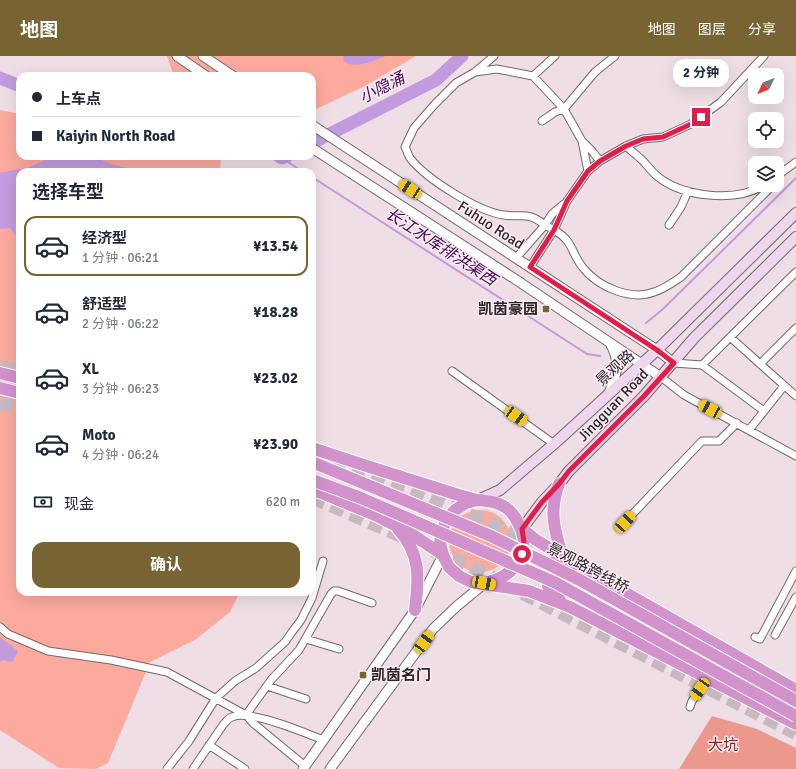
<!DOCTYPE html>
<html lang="zh">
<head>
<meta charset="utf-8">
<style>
  body { margin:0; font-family:Signika,"Noto Sans SC",sans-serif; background:#f6f6f7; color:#1f2937; height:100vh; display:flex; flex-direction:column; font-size:15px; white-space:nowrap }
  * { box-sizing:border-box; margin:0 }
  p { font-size:13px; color:#747a83 }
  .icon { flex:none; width:22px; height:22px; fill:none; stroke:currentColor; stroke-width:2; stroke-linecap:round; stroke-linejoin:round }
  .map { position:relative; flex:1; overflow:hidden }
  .drawer { position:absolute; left:16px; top:112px; width:300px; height:428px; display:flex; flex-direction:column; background:#fff; border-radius:12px; box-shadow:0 4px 16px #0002 }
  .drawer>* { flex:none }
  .banner { position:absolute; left:16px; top:16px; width:300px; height:88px; border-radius:12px; box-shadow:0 4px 16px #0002; display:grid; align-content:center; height:88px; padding:0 16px; background:#fff }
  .needle { width:26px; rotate:227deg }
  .tools { position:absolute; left:748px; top:12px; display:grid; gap:8px }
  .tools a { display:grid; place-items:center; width:36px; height:36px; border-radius:8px; background:#fff; box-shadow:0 4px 16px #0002; font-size:20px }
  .end { position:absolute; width:18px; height:18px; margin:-9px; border:5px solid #e11d48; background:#fff; box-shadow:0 0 0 2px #fff }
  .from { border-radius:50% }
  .bubble { position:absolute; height:28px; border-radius:12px; background:#fff; box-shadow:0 4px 16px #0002; font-size:13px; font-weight:700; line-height:28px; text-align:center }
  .car { position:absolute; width:12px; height:24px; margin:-12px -6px; border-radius:5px; box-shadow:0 0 3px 1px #0007; background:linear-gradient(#f5c518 24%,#345 0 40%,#f5c518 0 76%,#345 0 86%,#f5c518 0) }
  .banner b { display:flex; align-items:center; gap:14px; height:38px; font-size:15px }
  .banner b+b { border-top:1px solid #e0e1e3 }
  .banner i { width:10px; height:10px; background:#1f2937 }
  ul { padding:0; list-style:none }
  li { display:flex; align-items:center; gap:12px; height:60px; margin:0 8px 6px; padding:0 8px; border:2px solid transparent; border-radius:12px }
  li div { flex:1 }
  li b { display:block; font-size:15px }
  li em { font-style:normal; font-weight:700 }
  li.active { border-color:#786332 }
  li>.icon { width:36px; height:36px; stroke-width:1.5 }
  h2 { padding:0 16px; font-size:18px; line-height:48px }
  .pay { display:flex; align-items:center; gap:10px; height:44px; padding:0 16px; font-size:15px }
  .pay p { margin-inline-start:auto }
  .action { display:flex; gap:8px; margin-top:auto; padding:8px 16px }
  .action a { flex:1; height:46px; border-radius:12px; background:#786332; color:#fff; font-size:16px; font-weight:700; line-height:46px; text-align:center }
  header { display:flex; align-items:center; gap:24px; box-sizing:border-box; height:56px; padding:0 20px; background:#786332; color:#fff }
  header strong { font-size:19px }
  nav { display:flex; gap:22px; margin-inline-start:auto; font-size:14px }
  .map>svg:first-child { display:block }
</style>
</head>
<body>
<header>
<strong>地图</strong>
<nav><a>地图</a><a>图层</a><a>分享</a></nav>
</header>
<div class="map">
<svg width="796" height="713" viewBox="0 0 796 713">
  <rect width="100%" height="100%" fill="#efdee6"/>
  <path fill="#fca99e" d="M167,0H416L365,30L312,55V20H174Z
    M0,54L20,58V100H221L220,116H20V536H240L230,556L195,584L150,606L108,707L96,713L59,712L0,674Z
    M449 485a31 31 0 1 1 62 0a31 31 0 1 1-62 0Z"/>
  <path fill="#ec988d" d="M712,660L757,673L796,692V713H679Z"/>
  <path fill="#c29bde" d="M344,0H386C375,4 352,15 343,4Z
    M55,100H92L111,108L142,116H20V177L16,180L10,172L0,173V117L13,114L27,112Z
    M0,581L18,595L13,605L10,606L3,604L0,606Z"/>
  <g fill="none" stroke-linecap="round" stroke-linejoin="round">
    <path stroke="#c29bde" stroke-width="2" d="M282,102L303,116
      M312,121L587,298L600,300
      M646,267L663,253L796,122"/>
    <path stroke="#c29bde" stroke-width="13" d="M0,22L20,30
      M312,87L436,24L462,0
      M279,100L282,102L287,100"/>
    <path stroke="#c8b9c0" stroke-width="14" stroke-dasharray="14 7" stroke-linecap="butt" d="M0,311L20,315
      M0,347L20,351
      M312,400L407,433L534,486
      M312,441L411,484
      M433,494L470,510L505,528
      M523,537L796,677"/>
    <g stroke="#75676d" stroke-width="9">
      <path id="minor" d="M764,0L721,46L691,68L663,81L643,83L626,90L600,105L588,115L567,145L554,174C575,186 570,197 584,213C599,231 631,245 654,236C664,233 672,227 681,221L773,129
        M475,16L494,0
        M533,20L555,0
        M542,65L555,56L564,53L595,16L615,0
        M583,86L592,95L600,105
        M626,90C631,95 637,99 642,104C647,109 652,116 657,120C682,141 736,147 764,129
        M777,120L796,106
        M564,148L552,158L545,169C527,155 524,162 504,159C479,156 426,123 410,102C408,99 407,94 405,91L414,72L434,49L456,27L475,16L497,13L533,20L564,53L582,85L588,115
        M669,169L681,151L688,135
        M516,202L545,169L554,174L530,211
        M730,281L796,340
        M674,307L702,309L796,216
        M760,308L796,272
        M702,309L764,355
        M452,315L554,388
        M661,321L684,339L796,400
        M749,374L784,330
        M625,466L702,385H719L737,367
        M0,571L8,578L48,595L111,604L167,616L246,659L253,667L305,710
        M775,579L796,541
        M755,581L760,583L796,515
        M306,583L339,593
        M267,630L306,643
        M690,651L692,645L709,622
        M246,659L271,624L299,594L331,538L334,535H338L372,547
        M209,689L245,713
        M167,713L189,685L216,642L235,625L256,612L285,586L292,576L301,564L312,542L323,505
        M193,713L223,669C226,666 228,662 232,661C250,653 304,677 324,684"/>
    </g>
    <g stroke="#75676d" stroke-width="11">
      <path id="tertiary" d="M177,0L206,20
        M203,0L233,20
        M312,69L657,294L674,307
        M312,92L518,225L661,321
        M609,337C617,318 621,306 610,287
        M303,713L415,554L443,499
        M330,713L433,573L457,550L485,527"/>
    </g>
    <g stroke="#75676d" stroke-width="12">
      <path id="secondary" d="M478,444L500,434L554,388L657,294L796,157
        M522,473L542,446L559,428L569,415L644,340L694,282L796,181"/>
    </g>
    <g stroke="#fff" stroke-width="14">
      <path id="trunk" d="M0,317L20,322
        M0,332L20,337
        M312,392C356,407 401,421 446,435C456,438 467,442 478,444C485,445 492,445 499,448C508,451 514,458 518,467C533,493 516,520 488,526
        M559,428C549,455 554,472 562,499
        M312,433L375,459L410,477L443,499
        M478,444L466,447L455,454L447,463L442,475L440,487L443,499L449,511L459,520L471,526L529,535L570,551L796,668
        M398,473C421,498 419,522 415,554
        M522,473L536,484L580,511L796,634
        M559,505H555L547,515C547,530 547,535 560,544"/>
    </g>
    <use href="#minor" stroke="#fff" stroke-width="7"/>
    <use href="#tertiary" stroke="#fff" stroke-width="9"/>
    <use href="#secondary" stroke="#eed6ec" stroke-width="10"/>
    <use href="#trunk" stroke="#d292cc" stroke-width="12"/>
    <g stroke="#fff" stroke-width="14" stroke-linecap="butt">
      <path id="trunk-bridge" d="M312,406L491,480L580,524L796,645
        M312,424L361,442L554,526L796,660"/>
    </g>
    <use href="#trunk-bridge" stroke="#d292cc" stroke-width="12"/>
  </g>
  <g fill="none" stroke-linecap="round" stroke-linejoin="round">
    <path stroke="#e11d48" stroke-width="5" d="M522,498L524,486L522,473L542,446L559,428L569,415L644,340L674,307L657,294L530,211L554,174L567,145L588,115L600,105L626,90L643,83L663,81L691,68L701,61"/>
  </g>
  <g fill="#786332" stroke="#fcebf3" stroke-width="1.5">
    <rect x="542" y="249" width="8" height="8" rx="2"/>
    <rect x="359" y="615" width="8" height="8" rx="2"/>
  </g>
  <g text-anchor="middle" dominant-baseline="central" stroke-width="3" stroke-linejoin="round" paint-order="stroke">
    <g font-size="15" fill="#2c2629" stroke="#fcebf3">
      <text transform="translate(491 169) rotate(33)">Fuhuo Road</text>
      <text transform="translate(615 312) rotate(-42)">景观路</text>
      <text transform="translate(613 349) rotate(-46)">Jingguan Road</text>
      <text transform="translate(588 512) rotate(28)">景观路跨线桥</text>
    </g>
    <g font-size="15" font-weight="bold" fill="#2c2629" stroke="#fcebf3" text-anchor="end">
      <text x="538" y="253">凯茵豪园</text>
      <text x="371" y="619" text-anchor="start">凯茵名门</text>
    </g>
    <g font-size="15" fill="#83221d" stroke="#fcebf3">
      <text x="723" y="689">大坑</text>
    </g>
    <g font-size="16" font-style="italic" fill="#3f085a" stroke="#fcebf3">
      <text transform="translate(382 32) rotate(-27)">小隐涌</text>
      <text transform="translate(441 191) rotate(33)">长江水库排洪渠西</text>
    </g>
  </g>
</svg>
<div class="tools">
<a><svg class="needle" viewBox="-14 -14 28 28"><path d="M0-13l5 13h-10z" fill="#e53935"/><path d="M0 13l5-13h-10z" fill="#747a83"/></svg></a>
<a><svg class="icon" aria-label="locate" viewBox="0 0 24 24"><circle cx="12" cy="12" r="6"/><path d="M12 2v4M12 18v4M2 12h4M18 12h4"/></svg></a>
<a><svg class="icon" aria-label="layers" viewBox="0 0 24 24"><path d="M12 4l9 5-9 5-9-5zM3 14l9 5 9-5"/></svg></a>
</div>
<i class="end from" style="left:522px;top:498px"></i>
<i class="end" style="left:701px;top:61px"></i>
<div class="bubble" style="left:673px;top:3px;width:56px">2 分钟</div>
<i class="car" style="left:410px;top:133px;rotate:303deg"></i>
<i class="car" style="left:710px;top:353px;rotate:298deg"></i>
<i class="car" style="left:516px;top:360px;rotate:125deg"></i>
<i class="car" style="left:625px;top:466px;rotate:43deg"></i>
<i class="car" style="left:484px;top:527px;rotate:101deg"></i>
<i class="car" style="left:424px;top:586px;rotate:36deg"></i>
<i class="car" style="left:700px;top:633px;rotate:215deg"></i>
<div class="banner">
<b><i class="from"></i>上车点</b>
<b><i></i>Kaiyin North Road</b>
</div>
<section class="drawer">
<h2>选择车型</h2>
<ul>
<li class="active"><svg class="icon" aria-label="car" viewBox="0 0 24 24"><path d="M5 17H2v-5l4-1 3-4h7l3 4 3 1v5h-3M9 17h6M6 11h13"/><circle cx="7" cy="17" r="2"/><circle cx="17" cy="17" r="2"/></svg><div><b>经济型</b><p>1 分钟 · 06:21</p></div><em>¥13.54</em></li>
<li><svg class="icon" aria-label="car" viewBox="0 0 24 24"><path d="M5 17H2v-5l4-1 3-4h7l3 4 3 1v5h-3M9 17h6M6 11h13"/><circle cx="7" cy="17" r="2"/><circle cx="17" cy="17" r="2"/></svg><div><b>舒适型</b><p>2 分钟 · 06:22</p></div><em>¥18.28</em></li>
<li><svg class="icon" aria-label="car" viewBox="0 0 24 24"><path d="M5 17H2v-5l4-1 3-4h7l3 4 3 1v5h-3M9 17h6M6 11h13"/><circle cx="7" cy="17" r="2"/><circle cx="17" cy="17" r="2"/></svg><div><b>XL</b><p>3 分钟 · 06:23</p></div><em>¥23.02</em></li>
<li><svg class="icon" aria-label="car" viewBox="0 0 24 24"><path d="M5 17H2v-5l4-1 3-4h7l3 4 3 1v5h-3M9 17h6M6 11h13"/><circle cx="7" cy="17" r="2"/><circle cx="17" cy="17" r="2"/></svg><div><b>Moto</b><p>4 分钟 · 06:24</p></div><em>¥23.90</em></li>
</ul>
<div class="pay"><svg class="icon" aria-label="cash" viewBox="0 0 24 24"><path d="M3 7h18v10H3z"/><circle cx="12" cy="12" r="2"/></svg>现金<p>620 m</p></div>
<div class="action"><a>确认</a></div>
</section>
</div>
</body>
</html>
